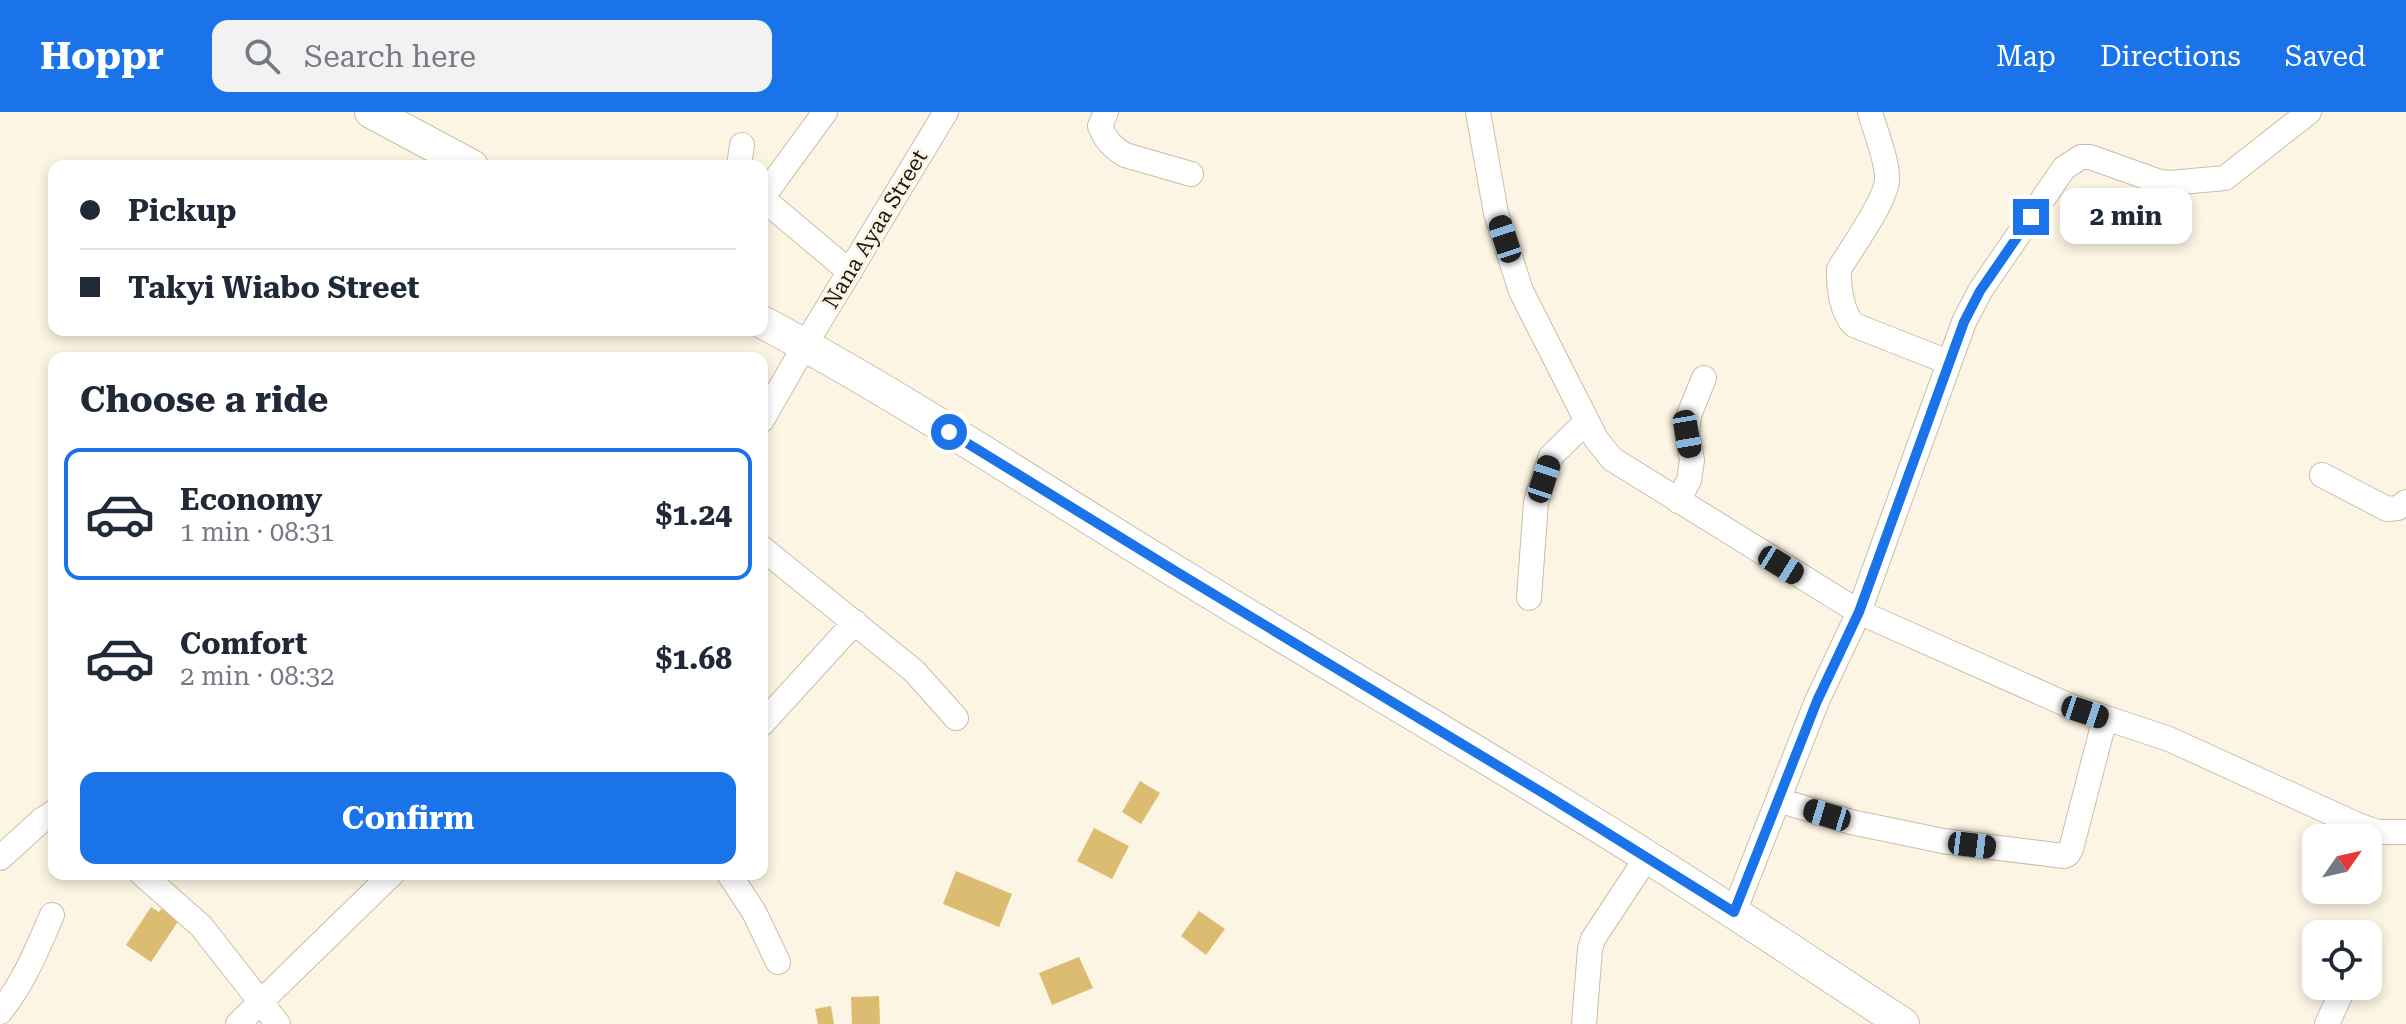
<!DOCTYPE html>
<html lang="en">
<head>
<meta charset="utf-8">
<style>
  body { margin:0; font-family:"Roboto Serif",serif; background:#f2f2f3; color:#1f2937; height:100vh; display:flex; flex-direction:column; font-size:30px; white-space:nowrap }
  * { box-sizing:border-box; margin:0 }
  p { font-size:26px; color:#747a83 }
  .icon { flex:none; width:44px; height:44px; fill:none; stroke:currentColor; stroke-width:2; stroke-linecap:round; stroke-linejoin:round }
  .map { position:relative; flex:1; overflow:hidden }
  .side { position:absolute; left:48px; top:240px; width:720px; height:528px; display:flex; flex-direction:column; background:#fff; border-radius:16px; box-shadow:0 4px 12px #0003 }
  .side>* { flex:none }
  .guide { position:absolute; left:48px; top:48px; width:720px; height:176px; border-radius:16px; box-shadow:0 4px 12px #0003; display:grid; align-content:center; height:176px; padding:0 32px; background:#fff }
  .needle { width:52px; rotate:56deg }
  .buttons { position:absolute; left:2302px; top:712px; display:grid; gap:16px }
  .buttons a { display:grid; place-items:center; width:80px; height:80px; border-radius:16px; background:#fff; box-shadow:0 4px 12px #0003; font-size:40px }
  .end { position:absolute; width:36px; height:36px; margin:-18px; border:10px solid #1a73e8; background:#fff; box-shadow:0 0 0 4px #fff }
  .from { border-radius:50% }
  .bubble { position:absolute; height:56px; border-radius:16px; background:#fff; box-shadow:0 4px 12px #0003; font-size:26px; font-weight:700; line-height:56px; text-align:center }
  .car { position:absolute; width:24px; height:48px; margin:-24px -12px; border-radius:10px; box-shadow:0 0 6px 2px #0007; background:linear-gradient(#222 24%,#8ab4d8 0 40%,#222 0 76%,#8ab4d8 0 86%,#222 0) }
  .guide b { display:flex; align-items:center; gap:28px; height:76px; font-size:30px }
  .guide b+b { border-top:2px solid #e0e1e3 }
  .guide i { width:20px; height:20px; background:#1f2937 }
  ul { padding:0; list-style:none }
  li { display:flex; align-items:center; gap:24px; height:132px; margin:0 16px 12px; padding:0 16px; border:4px solid transparent; border-radius:16px }
  li div { flex:1 }
  li b { display:block; font-size:30px }
  li em { font-style:normal; font-weight:700 }
  li.current { border-color:#1a73e8 }
  li>.icon { width:72px; height:72px; stroke-width:1.5 }
  h2 { padding:0 32px; font-size:36px; line-height:96px }
  .primary-button { display:flex; gap:16px; margin-top:auto; padding:16px 32px }
  .primary-button a { flex:1; height:92px; border-radius:16px; background:#1a73e8; color:#fff; font-size:32px; font-weight:700; line-height:92px; text-align:center }
  header { display:flex; align-items:center; gap:48px; box-sizing:border-box; height:112px; padding:0 40px; background:#1a73e8; color:#fff }
  header strong { font-size:38px }
  nav { display:flex; gap:44px; margin-inline-start:auto; font-size:28px }
  .search { width:560px; height:72px; background:#f2f2f3; display:flex; align-items:center; gap:20px; box-sizing:border-box; padding:0 28px; border-radius:16px; color:#747a83; font-size:30px }
  .map>svg:first-child { display:block }
</style>
</head>
<body>
<header>
<strong>Hoppr</strong>
<div class="search"><svg class="icon" aria-label="search" viewBox="0 0 24 24"><circle cx="10" cy="10" r="6"/><path d="M15 15l6 6"/></svg>Search here</div>
<nav><a>Map</a><a>Directions</a><a>Saved</a></nav>
</header>
<div class="map">
<svg width="2406" height="912" viewBox="0 0 2406 912">
  <rect width="100%" height="100%" fill="#fdf5e3"/>
  <path fill="#dbbc71" d="M1140,669L1160,681L1141,712L1122,700Z
    M1094,716L1129,734L1112,767L1077,749Z
    M956,759L1012,782L999,815L943,792Z
    M163,794L181,805L151,850L126,833L151,795L159,800Z
    M1199,799L1225,817L1206,843L1181,824Z
    M1079,845L1093,876L1052,893L1039,861Z
    M879,884L880,912H852L851,885Z
    M831,894L834,912H818L815,897Z"/>
  <g fill="none" stroke-linecap="round" stroke-linejoin="round">
    <g stroke="#c9bfa9" stroke-width="26">
      <path id="minor" d="M1106,0L1100,14C1105,28 1113,36 1125,43L1191,62
        M1478,0L1496,101L1521,179L1596,327L1612,347L1859,500L2070,594L2169,627L2360,714L2378,720H2406
        M1870,0C1875,19 1888,49 1887,68C1886,89 1851,137 1839,157C1838,174 1842,202 1854,213L1948,250
        M739,54L742,33
        M762,86L850,160
        M762,86L825,0
        M762,308L805,233L946,0
        M2322,363L2387,397L2398,396L2406,390
        M1678,389L1689,368L1692,348L1687,322L1689,303L1704,266
        M762,436L914,559L956,606
        M1529,486L1536,390L1551,344L1587,309
        M762,612L855,510
        M1778,688L1851,710L1943,729L2064,744L2068,742L2071,737L2105,606
        M0,746L43,707L54,700
        M142,762L201,814L278,912
        M729,762L754,800L778,850
        M1734,800L1817,589L1859,500L1964,210L1980,179L2064,56L2081,45H2090L2160,70L2170,71L2225,66L2309,0
        M0,900C24,871 37,837 52,803
        M238,912L392,762
        M1584,912L1590,837L1593,827L1647,745
        M2327,912L2339,886"/>
    </g>
    <g stroke="#c9bfa9" stroke-width="34">
      <path id="major" d="M371,0L472,54
        M762,210C907,287 1043,379 1183,464C1338,559 1496,649 1649,746C1735,800 1819,857 1903,912"/>
    </g>
    <use href="#minor" stroke="#fff" stroke-width="24"/>
    <use href="#major" stroke="#fff" stroke-width="32"/>
  </g>
  <g fill="none" stroke-linecap="round" stroke-linejoin="round">
    <path stroke="#1a73e8" stroke-width="10" d="M949,320L1180,462L1548,684L1734,800L1817,589L1859,500L1964,210L1980,179L2031,105"/>
  </g>
  <g text-anchor="middle" dominant-baseline="central" stroke-width="6" stroke-linejoin="round" paint-order="stroke">
    <g font-size="22" fill="#1b1810" stroke="#fdf5e3">
      <text transform="translate(875 117) rotate(-59)">Nana Ayaa Street</text>
    </g>
  </g>
</svg>
<div class="buttons">
<a><svg class="needle" viewBox="-14 -14 28 28"><path d="M0-13l5 13h-10z" fill="#e53935"/><path d="M0 13l5-13h-10z" fill="#747a83"/></svg></a>
<a><svg class="icon" aria-label="locate" viewBox="0 0 24 24"><circle cx="12" cy="12" r="6"/><path d="M12 2v4M12 18v4M2 12h4M18 12h4"/></svg></a>
</div>
<i class="end from" style="left:949px;top:320px"></i>
<i class="end" style="left:2031px;top:105px"></i>
<div class="bubble" style="left:2060px;top:76px;width:132px">2 min</div>
<i class="car" style="left:1505px;top:127px;rotate:342deg"></i>
<i class="car" style="left:1687px;top:322px;rotate:170deg"></i>
<i class="car" style="left:1544px;top:367px;rotate:18deg"></i>
<i class="car" style="left:1781px;top:453px;rotate:122deg"></i>
<i class="car" style="left:2085px;top:600px;rotate:108deg"></i>
<i class="car" style="left:1827px;top:703px;rotate:287deg"></i>
<i class="car" style="left:1972px;top:733px;rotate:97deg"></i>
<div class="guide">
<b><i class="from"></i>Pickup</b>
<b><i></i>Takyi Wiabo Street</b>
</div>
<section class="side">
<h2>Choose a ride</h2>
<ul>
<li class="current"><svg class="icon" aria-label="car" viewBox="0 0 24 24"><path d="M5 17H2v-5l4-1 3-4h7l3 4 3 1v5h-3M9 17h6M6 11h13"/><circle cx="7" cy="17" r="2"/><circle cx="17" cy="17" r="2"/></svg><div><b>Economy</b><p>1 min · 08:31</p></div><em>$1.24</em></li>
<li><svg class="icon" aria-label="car" viewBox="0 0 24 24"><path d="M5 17H2v-5l4-1 3-4h7l3 4 3 1v5h-3M9 17h6M6 11h13"/><circle cx="7" cy="17" r="2"/><circle cx="17" cy="17" r="2"/></svg><div><b>Comfort</b><p>2 min · 08:32</p></div><em>$1.68</em></li>
</ul>
<div class="primary-button"><a>Confirm</a></div>
</section>
</div>
</body>
</html>
